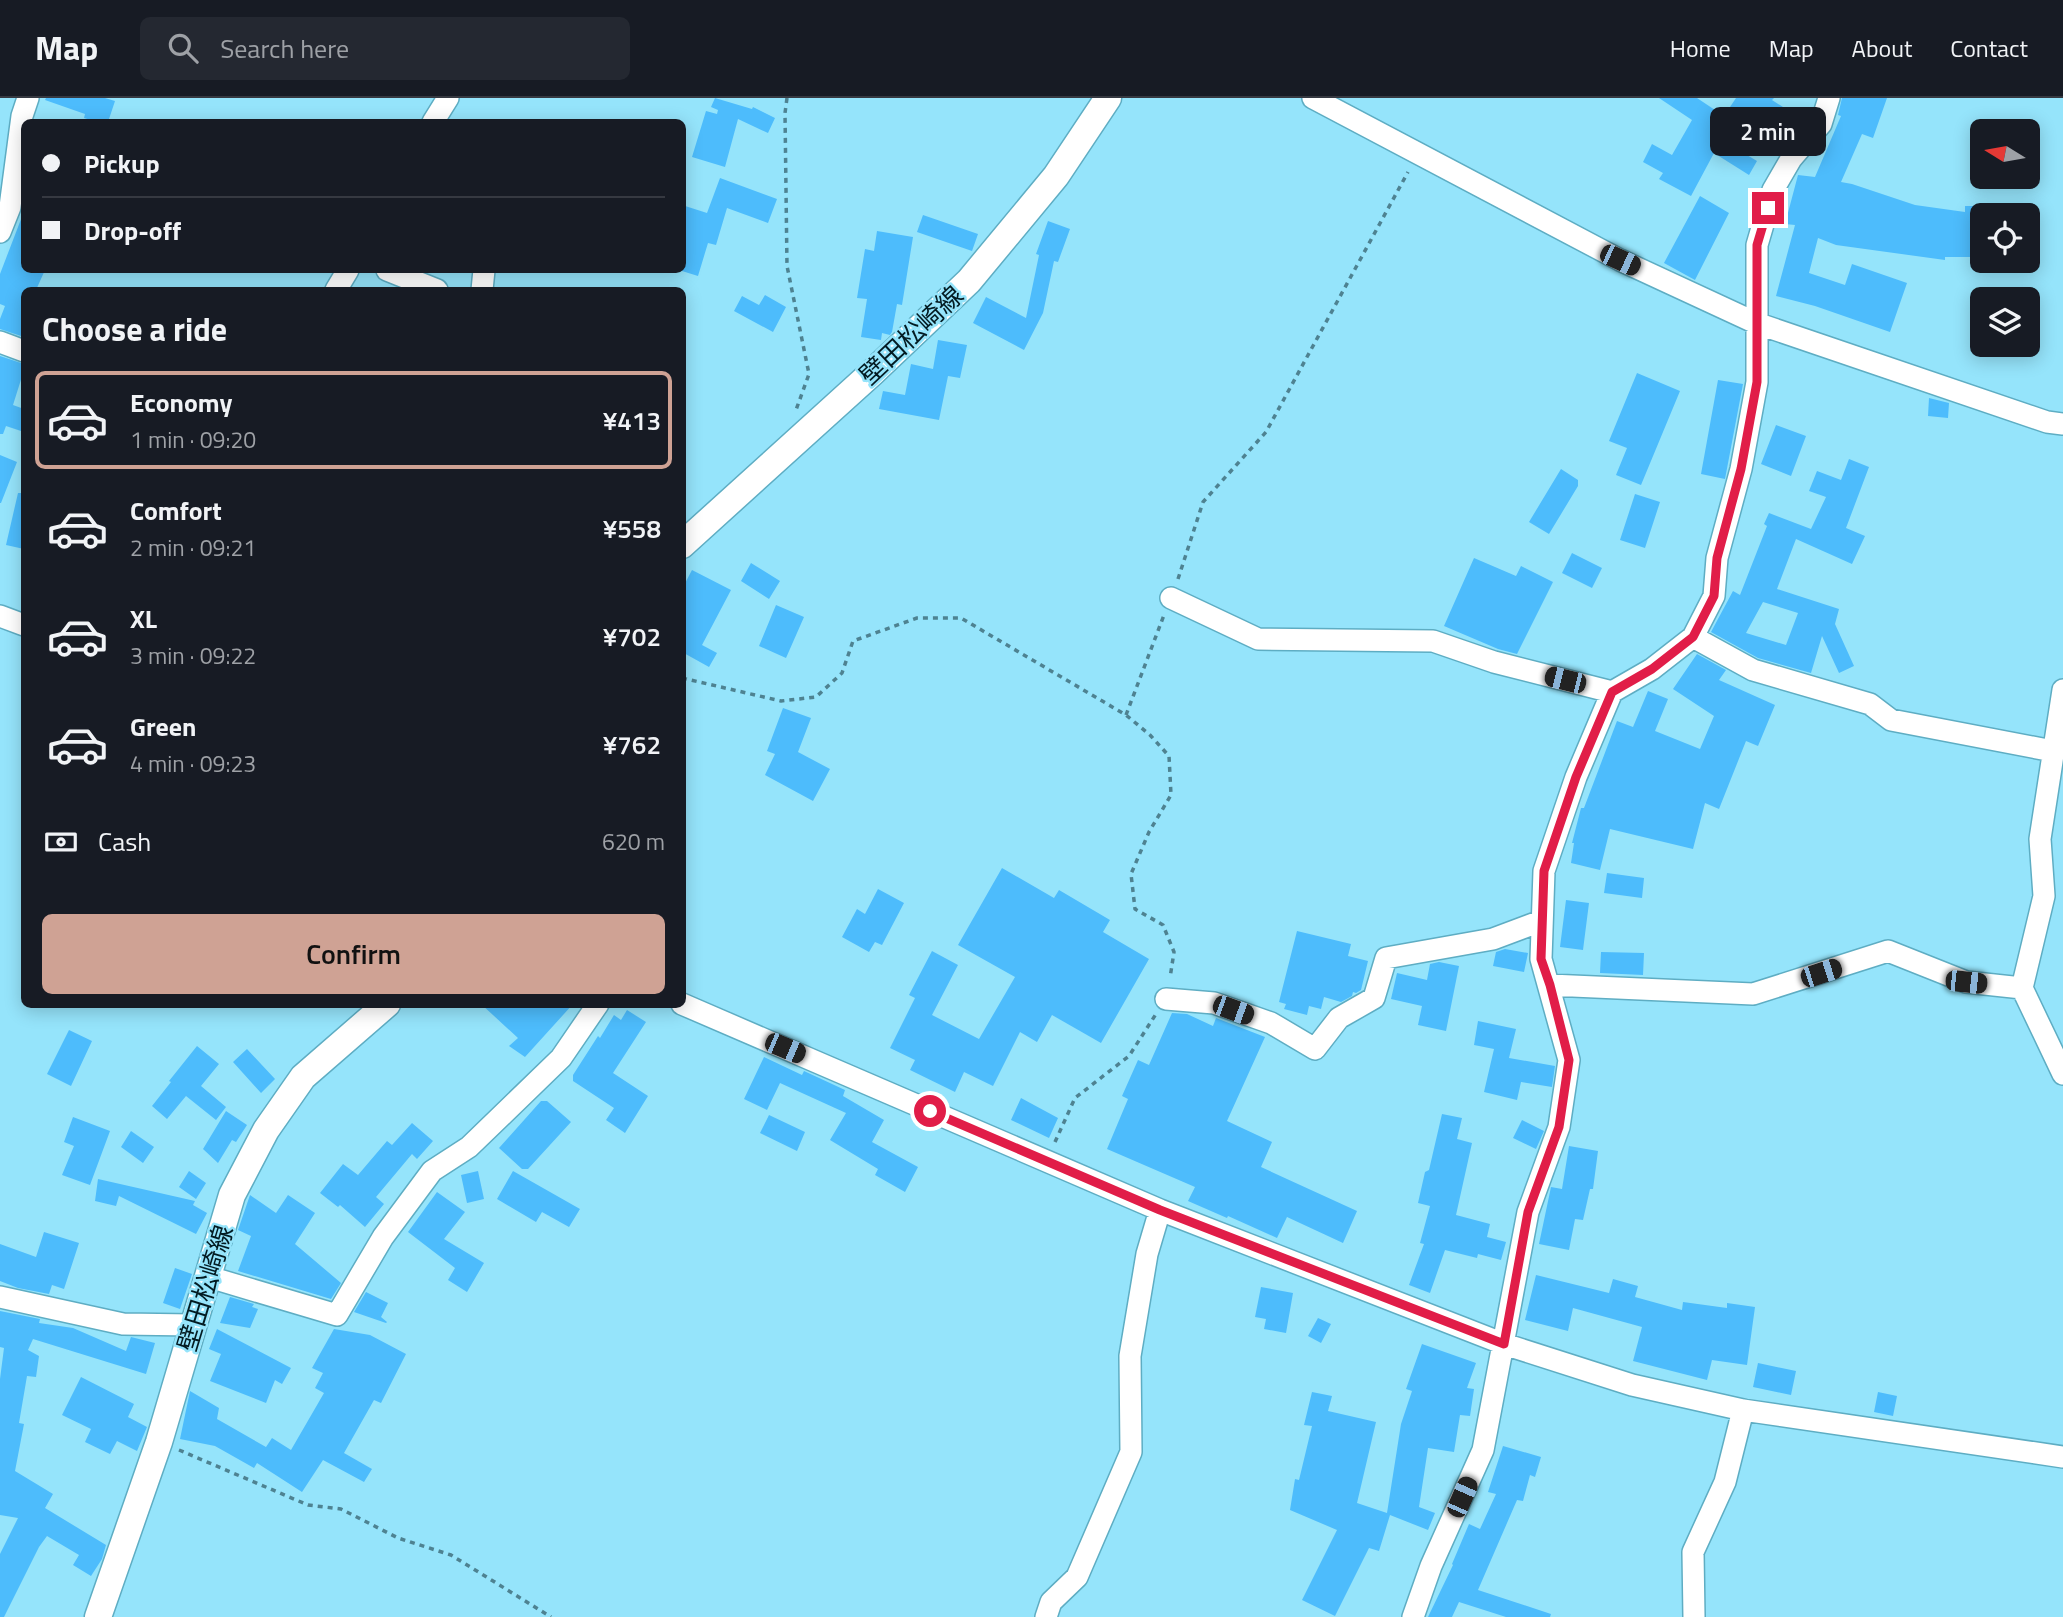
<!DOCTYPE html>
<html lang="en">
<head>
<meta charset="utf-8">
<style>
  body { margin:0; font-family:"Titillium Web","Noto Sans JP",sans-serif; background:#242831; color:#f1f3f6; height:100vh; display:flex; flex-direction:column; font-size:26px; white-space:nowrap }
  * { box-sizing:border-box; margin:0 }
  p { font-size:23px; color:#9ea1a6 }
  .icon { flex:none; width:38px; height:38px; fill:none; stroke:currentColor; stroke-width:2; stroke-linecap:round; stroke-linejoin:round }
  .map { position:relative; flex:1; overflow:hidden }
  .details { position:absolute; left:21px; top:189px; width:665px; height:721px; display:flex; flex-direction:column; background:#171b24; border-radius:10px; box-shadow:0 4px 18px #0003 }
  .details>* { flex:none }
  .guide { position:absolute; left:21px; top:21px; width:665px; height:154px; border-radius:10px; box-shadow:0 4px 18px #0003; display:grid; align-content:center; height:154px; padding:0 21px; background:#171b24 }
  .needle { width:46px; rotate:281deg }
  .controls { position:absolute; left:1970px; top:21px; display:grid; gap:14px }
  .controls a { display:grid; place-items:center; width:70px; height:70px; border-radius:10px; background:#171b24; box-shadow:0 4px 18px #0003; font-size:35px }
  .end { position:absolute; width:32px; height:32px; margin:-16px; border:9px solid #e11d48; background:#fff; box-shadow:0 0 0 4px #fff }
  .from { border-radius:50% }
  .bubble { position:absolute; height:49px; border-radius:10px; background:#171b24; box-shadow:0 4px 18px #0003; font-size:23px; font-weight:600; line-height:49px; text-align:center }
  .car { position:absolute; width:21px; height:42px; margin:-21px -10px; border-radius:9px; box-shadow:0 0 5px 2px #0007; background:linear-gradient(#222 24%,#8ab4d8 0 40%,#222 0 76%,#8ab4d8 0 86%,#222 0) }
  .guide b { display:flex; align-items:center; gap:24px; height:66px; font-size:26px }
  .guide b+b { border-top:2px solid #363941 }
  .guide i { width:18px; height:18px; background:#f1f3f6 }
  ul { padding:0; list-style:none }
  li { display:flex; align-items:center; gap:21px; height:98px; margin:0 14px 10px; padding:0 7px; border:4px solid transparent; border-radius:10px }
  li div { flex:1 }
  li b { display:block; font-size:26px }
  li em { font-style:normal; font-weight:600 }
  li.active { border-color:#cfa294 }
  li>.icon { width:63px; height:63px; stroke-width:1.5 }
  h2 { padding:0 21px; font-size:32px; line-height:84px }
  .pay { display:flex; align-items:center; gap:18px; height:77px; padding:0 21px; font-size:26px }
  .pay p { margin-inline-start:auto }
  .button { display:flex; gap:14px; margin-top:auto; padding:14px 21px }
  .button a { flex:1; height:80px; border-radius:10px; background:#cfa294; color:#111; font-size:28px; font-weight:600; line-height:80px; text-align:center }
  header { display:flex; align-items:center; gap:42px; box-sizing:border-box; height:98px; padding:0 35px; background:#171b24; border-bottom:2px solid #363941 }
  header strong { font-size:33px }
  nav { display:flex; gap:38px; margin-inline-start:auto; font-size:24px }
  .search { width:490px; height:63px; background:#242831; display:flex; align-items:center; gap:18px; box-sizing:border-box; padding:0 24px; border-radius:10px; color:#9ea1a6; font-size:26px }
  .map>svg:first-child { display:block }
</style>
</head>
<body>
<header>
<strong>Map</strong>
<div class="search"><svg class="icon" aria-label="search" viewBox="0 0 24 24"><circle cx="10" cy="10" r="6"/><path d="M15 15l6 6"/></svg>Search here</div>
<nav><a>Home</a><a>Map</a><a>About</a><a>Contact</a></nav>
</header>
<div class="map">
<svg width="2063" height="1519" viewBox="0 0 2063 1519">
  <rect width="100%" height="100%" fill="#95e4fb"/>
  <path fill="#4dbcfc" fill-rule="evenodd" d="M46,0H105L115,3L108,24H97L84,20L85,16L45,2Z
    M715,0L752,11L753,9L775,20L768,35L738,21L725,69L692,59L706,13L717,16L718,12L711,9Z
    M1659,0H1697L1724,18L1736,0H1774L1772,2L1803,22L1795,35L1763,15L1756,26L1750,22L1732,48L1757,63L1749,77L1714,55L1691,98L1659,81L1663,75L1643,64L1652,46L1672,57L1692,22Z
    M1842,0H1887L1873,40L1862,36L1841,84L1852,86L1915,107L1965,114V108H1983V159H1945V162L1836,147L1818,140L1809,175L1845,187L1852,166L1907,185L1890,234L1815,208L1776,198L1795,127L1785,126L1798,77L1815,79L1841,18L1838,17Z
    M720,80L777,101L768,125L727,110L716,147L708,145L698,178L682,173V107L707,115Z
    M1700,98L1729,115L1695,182L1664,165Z
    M23,116L24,172H45L36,192H24V230L21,238L0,231V221L5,208L0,206V176Z
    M923,117L978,136L972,153L917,134Z
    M1048,123L1070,131L1058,164L1054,163L1043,215L1024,252L973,225L986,199L1026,220L1039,157L1036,156Z
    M877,133L913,139L902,207L897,206L892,234L890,237L882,235L881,242L861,239L867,201L857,200L865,151L874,153Z
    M765,197L786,209L773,234L734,213L742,198L759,207Z
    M938,242L967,247L960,280L948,278L939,322L879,311L883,293L905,297L911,266L933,271Z
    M0,258L24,266V272L13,307L24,311V334L6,328L3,336H0Z
    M1637,275L1680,293L1641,387L1616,377L1627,350L1609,343Z
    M1718,282L1743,286L1725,381L1701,376Z
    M1929,300L1949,305L1948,320L1928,318Z
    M1776,327L1806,338L1791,378L1761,366Z
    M0,357L17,364L1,405H0Z
    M1849,361L1869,369L1846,430L1865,438L1852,466L1796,441L1777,491L1839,511L1835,526L1854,568L1839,575L1822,538L1811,575L1758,560L1711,534L1733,493L1740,497L1767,428L1764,426L1769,415L1811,431L1826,399L1809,393L1817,373L1841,382ZM1763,504L1798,515L1786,547L1746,535Z
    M1561,371L1578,382V388L1549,436L1529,424Z
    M18,395H24V451L6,447Z
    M1635,396L1660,404L1645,450L1620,442Z
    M1572,455L1602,470L1592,490L1562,475Z
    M1474,460L1516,478L1521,468L1553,484L1517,556L1498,551L1444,528Z
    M751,465L780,483L769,501L741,483Z
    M692,472L731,492L702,547L717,555L709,569L682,554V491Z
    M776,507L804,519L786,560L759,548Z
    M1697,556L1726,572L1719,582L1775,607L1758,648L1746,643L1719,711L1705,705L1693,751L1610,731L1600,772L1571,765L1574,745H1572L1581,710H1584L1617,623L1633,629L1648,593L1668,601L1655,633L1700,651L1714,618L1673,591Z
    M783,610L811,620L798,654L830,671L813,703L765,677L775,656L767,653Z
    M1002,770L1054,800L1059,792L1110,822L1103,834L1149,861L1101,945L1052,917L1037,944L1020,934L993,988L964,974L955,994L910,972L915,962L890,950L915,900L909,897L932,853L958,867L932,917L979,941L1015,879L958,847Z
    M1607,775L1644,780L1642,800L1604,795Z
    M878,791L904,805L882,847L875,844L869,854L842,839L857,811L865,816Z
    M1566,802L1589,805L1583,852L1560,849Z
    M1297,833L1351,846L1348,858L1368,863L1361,892L1356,895L1353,894L1352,898L1341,904L1324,899L1321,911L1309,908L1307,917L1284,911L1286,906L1279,904Z
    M1505,851L1528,855L1524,874L1493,868L1496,854Z
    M1601,854L1644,855L1643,877L1600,875Z
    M1439,864L1459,868L1446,933L1418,927L1422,908L1391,901L1397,875L1427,882L1430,866Z
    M481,906H573L525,959L509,948L518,940Z
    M627,912L646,924L613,975L648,998L625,1035L606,1022L614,1010L573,983V977L598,938L600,940L614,917L621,922Z
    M1172,915L1187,916L1213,928L1216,920L1265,939L1227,1023L1272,1044L1261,1069L1357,1113L1343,1145L1287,1119L1277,1140L1228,1118L1227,1120L1188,1103L1195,1089L1107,1051L1128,1001L1122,998L1138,962L1149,967Z
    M1478,923L1516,931L1509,960L1555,968L1552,989L1521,984L1517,1002L1484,994L1494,951L1474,947Z
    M69,932L92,943L71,988L47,976Z
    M197,948L219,966L201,988L226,1009L216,1022L186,998L167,1021L152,1008L171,984L169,983Z
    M247,951L275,981L261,995L233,964Z
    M764,959L802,977L804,973L845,992L843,998L884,1022L872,1044L918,1069L905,1094L875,1077L878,1071L830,1042L846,1015L780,985L767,1012L744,1001Z
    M1021,1000L1058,1020L1049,1040L1011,1022Z
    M541,1003H547L571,1024L528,1071H522L499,1050Z
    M226,1013L247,1027L236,1044L232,1042L218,1065L203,1051Z
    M1442,1016L1462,1020L1457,1041L1472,1045L1456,1117L1490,1126L1487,1139L1506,1144L1501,1162L1478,1156L1477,1160L1445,1152L1430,1195L1409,1187L1424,1146L1420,1145L1430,1108L1418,1105L1425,1074L1429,1072Z
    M769,1017L805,1034L797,1053L760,1035Z
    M73,1019L110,1033L90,1087L62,1077L74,1048L64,1044Z
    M1522,1022L1544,1033L1536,1051L1513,1040Z
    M412,1025L433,1043L417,1061L412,1056L376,1099L384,1106L365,1129L340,1107L338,1109L320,1095L343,1066L358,1077L387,1043L392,1047Z
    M131,1033L154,1049L143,1065L121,1049Z
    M1569,1048L1598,1053L1593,1091H1590L1583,1122L1575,1121L1569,1152L1539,1146L1551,1089L1562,1091Z
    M189,1073L206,1085L196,1101L179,1089Z
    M478,1073L484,1101L467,1105L461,1077Z
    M513,1073L580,1111L569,1129L542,1114L536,1124L497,1101Z
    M98,1081L195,1103L193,1107L207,1115L196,1136L119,1098L116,1108L95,1103Z
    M437,1094L465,1114L444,1141L484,1165L467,1194L448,1182L455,1170L408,1134Z
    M250,1097L276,1115L288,1097L315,1115L295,1146L341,1185L331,1201L238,1173L251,1138L238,1132Z
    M44,1134L79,1145L64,1191L52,1187L49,1196L18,1190L0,1183V1146L36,1159Z
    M175,1170L192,1176L180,1211L163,1205Z
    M1536,1177L1609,1195L1613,1181L1638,1188L1635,1199L1682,1212L1683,1204L1727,1210V1205L1755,1209L1747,1267L1712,1262L1707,1282L1633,1263L1642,1229L1573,1210L1568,1233L1525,1222Z
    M1261,1189L1293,1195L1286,1235L1264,1231L1266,1221L1255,1219Z
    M366,1194L388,1205L381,1219L387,1224L386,1225L354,1214Z
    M230,1199L254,1206L252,1209L258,1211L250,1230L220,1225Z
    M0,1213L40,1221L39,1225L73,1230L126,1253L131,1239L155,1245L146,1276L33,1241L28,1252L39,1258L36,1279L27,1278L19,1325L24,1326L15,1373L53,1396L45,1410L106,1447L102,1461L91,1478L73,1467L79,1457L47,1438L39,1449L4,1519H0V1456L18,1420L0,1417V1281L4,1250L0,1249Z
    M1318,1220L1331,1226L1321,1245L1308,1238Z
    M217,1231L291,1270L282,1286L275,1282L266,1305L210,1283L221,1256L209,1251Z
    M334,1231L370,1237L406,1256L381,1305L374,1302L344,1355L372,1371L364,1384L323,1362L302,1394L257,1365L254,1370L215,1348L180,1341L190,1293L219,1310L217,1321L266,1349L272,1340L291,1352L324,1295L315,1290L323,1275L312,1270Z
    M1422,1246L1476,1265L1467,1290L1474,1291L1470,1318L1460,1317L1454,1354L1428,1350L1419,1409L1435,1415L1428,1432L1390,1417L1379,1453L1369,1450L1335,1518L1302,1502L1337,1432L1290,1412L1295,1381L1299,1382L1312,1328L1304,1327L1312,1294L1332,1298L1328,1313L1376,1324L1357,1405L1387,1415L1401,1326L1412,1293L1406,1291Z
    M1758,1265L1796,1273L1791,1297L1753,1289Z
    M81,1279L134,1306L128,1319L147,1329L137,1353L117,1343L110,1356L85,1344L91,1331L62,1317Z
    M1878,1294L1897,1298L1893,1318L1874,1314Z
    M1503,1348L1541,1359L1535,1379L1530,1377L1523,1403L1517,1402L1478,1492L1551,1516L1550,1519H1506L1459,1504L1452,1519H1428L1453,1467L1452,1466L1469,1426L1480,1431L1496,1396L1488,1394Z"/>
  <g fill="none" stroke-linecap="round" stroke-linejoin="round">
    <g stroke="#5eadc3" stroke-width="24">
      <path id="minor" d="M1313,0L1620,162L1756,225L2047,324L2063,326
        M433,24L448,0
        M0,134L10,109L22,18L28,0
        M387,172L437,192
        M336,192L348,172
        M482,192L484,172
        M0,244L24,253
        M1171,500L1258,541L1433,543L1494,564L1612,594
        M0,518L24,527
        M1693,539L1753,572L1870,606L1891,622L2053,653
        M2063,592L2040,741L2044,798L2022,890L2063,976
        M1550,887L1753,896L1888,853L1966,884L2022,890
        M1166,901L1214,905L1271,925L1315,951L1339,920L1374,900L1386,860L1493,841L1541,823
        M682,906L1160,1112L1504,1246L1632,1287L1743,1312L2063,1359
        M209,1179L337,1217L383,1139L432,1073L469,1049L561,960L598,906
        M0,1199L123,1226L193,1227
        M1046,1519L1051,1504L1077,1479L1131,1354L1130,1258L1147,1156L1160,1112
        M1413,1519L1431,1468L1483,1352L1528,1114L1559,1029L1569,962L1541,861L1544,773L1576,679L1612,594L1652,571L1693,539L1714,498L1717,460L1741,371L1757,284V147L1773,92L1791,61L1821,26L1829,0
        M1694,1519L1693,1454L1725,1384L1743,1312"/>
    </g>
    <g stroke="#5eadc3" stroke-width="29">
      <path id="major" d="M682,447L873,274L969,183L1056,78L1108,0
        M98,1519L159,1344L232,1097L266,1032L303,979L387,906"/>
    </g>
    <path stroke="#4e8291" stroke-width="3.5" stroke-dasharray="5 5" stroke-linecap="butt" d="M787,0L785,15L787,168L809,276L796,312
      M1178,481L1203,404L1266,334L1408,74
      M682,580L781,603L816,599L842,575L853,543L917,520H961L1126,617L1150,637L1169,658L1171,697L1149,734L1131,776L1135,811L1163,827L1174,854L1170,880
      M1126,617L1164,517
      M1055,1044L1075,1000L1129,958L1156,916
      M179,1352L308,1407L341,1411L398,1440L451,1457L551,1519"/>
    <use href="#minor" stroke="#fff" stroke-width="21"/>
    <use href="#major" stroke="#fff" stroke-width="26"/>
  </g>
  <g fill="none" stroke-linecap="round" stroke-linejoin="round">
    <path stroke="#e11d48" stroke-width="9" d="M930,1013L1160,1112L1504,1246L1528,1114L1559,1029L1569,962L1550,887L1541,861L1544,773L1576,679L1612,594L1652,571L1693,539L1714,498L1717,460L1741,371L1757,284V147L1768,110"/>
  </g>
  <g text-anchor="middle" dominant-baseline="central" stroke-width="5" stroke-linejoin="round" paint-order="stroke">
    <g font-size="26" fill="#031b22" stroke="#95e4fb">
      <text transform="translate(911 237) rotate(-43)">壁田松崎線</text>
      <text transform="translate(205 1190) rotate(-73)">壁田松崎線</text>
    </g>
  </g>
</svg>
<div class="controls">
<a><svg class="needle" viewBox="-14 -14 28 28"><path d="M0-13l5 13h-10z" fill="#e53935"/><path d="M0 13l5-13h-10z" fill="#9ea1a6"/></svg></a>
<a><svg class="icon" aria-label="locate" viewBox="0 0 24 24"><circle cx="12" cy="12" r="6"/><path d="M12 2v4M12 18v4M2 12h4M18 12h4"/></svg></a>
<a><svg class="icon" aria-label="layers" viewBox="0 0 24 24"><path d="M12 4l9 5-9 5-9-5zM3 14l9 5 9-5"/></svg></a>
</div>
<i class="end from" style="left:930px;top:1013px"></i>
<i class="end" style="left:1768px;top:110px"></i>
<div class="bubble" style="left:1710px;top:9px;width:116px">2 min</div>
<i class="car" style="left:1620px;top:162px;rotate:115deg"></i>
<i class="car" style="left:1565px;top:582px;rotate:284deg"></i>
<i class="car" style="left:1821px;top:875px;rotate:72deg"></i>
<i class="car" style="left:1966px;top:884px;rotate:96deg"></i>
<i class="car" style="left:1233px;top:912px;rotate:110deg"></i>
<i class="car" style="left:785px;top:950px;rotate:113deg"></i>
<i class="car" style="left:1462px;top:1399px;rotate:24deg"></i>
<div class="guide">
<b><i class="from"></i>Pickup</b>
<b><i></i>Drop-off</b>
</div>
<section class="details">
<h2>Choose a ride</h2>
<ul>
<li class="active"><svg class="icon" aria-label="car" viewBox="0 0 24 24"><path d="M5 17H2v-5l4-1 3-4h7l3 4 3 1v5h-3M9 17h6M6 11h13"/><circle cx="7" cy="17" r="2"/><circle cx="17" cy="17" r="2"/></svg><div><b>Economy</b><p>1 min · 09:20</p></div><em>¥413</em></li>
<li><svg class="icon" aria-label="car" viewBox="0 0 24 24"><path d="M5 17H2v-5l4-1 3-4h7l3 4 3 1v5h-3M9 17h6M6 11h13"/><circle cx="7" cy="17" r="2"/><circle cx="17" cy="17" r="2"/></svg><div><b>Comfort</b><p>2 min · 09:21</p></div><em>¥558</em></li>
<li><svg class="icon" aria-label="car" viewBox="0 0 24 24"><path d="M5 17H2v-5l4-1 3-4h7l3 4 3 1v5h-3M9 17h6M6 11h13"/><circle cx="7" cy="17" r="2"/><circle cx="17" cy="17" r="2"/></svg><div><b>XL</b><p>3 min · 09:22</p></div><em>¥702</em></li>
<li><svg class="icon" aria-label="car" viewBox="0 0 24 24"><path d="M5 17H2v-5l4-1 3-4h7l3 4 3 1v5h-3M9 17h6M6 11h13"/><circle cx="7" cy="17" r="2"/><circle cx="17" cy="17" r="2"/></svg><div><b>Green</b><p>4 min · 09:23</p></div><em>¥762</em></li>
</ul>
<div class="pay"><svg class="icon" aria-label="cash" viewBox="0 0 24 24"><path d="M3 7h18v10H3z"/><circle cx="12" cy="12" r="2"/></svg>Cash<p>620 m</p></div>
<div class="button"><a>Confirm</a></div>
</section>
</div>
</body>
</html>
